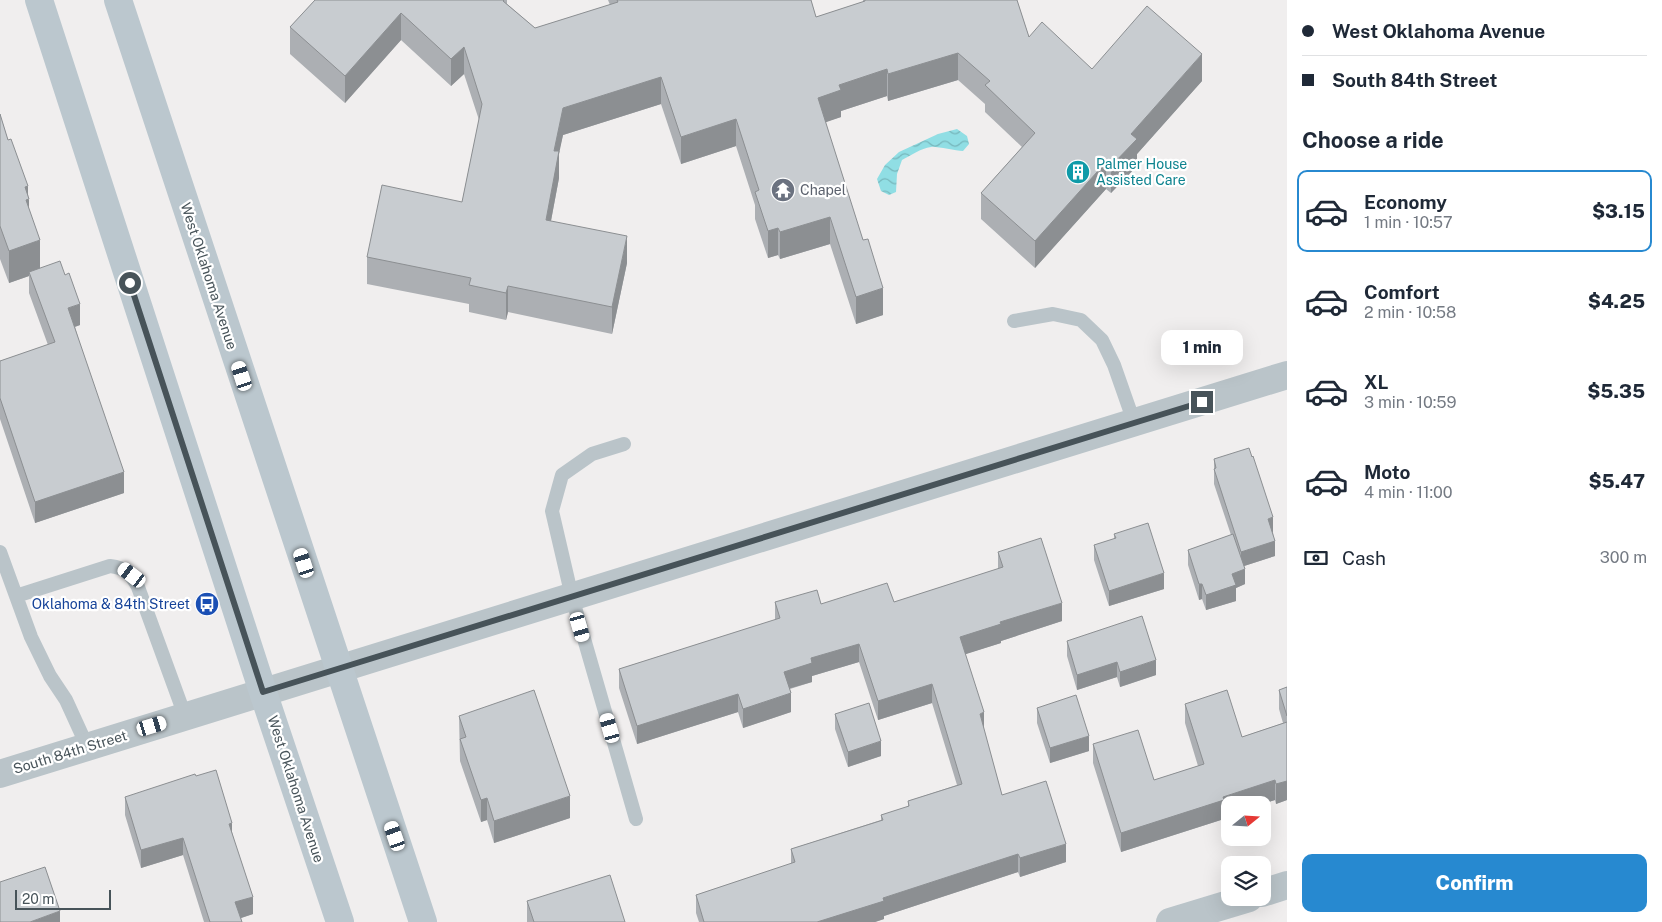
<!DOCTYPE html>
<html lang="en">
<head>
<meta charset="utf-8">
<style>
  body { margin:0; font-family:"Public Sans",sans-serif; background:#f6f6f7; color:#1f2937; height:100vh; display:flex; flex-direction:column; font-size:19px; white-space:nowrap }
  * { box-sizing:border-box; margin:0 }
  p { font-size:16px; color:#747a83 }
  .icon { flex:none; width:28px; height:28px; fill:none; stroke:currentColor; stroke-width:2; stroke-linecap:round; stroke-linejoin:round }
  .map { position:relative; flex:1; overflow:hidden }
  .sheet { display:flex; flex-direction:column; background:#fff; width:375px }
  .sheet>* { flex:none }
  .top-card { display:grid; align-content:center; height:110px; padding:0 15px; background:#fff }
  .needle { width:32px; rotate:72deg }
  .tools { position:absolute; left:1221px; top:796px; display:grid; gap:10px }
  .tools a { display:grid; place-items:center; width:50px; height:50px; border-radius:10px; background:#fff; box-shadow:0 5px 20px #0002; font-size:25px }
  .scale { position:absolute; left:15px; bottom:12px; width:96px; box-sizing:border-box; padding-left:5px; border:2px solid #475359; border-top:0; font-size:14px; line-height:18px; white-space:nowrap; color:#475359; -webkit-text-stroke:4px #fff; paint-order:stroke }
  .end { position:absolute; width:22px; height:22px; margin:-11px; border:6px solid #475359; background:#fff; box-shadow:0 0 0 2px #fff }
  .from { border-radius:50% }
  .bubble { position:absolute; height:35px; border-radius:10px; background:#fff; box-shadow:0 5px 20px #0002; font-size:16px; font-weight:800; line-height:35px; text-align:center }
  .car { position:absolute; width:15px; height:30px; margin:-15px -8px; border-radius:6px; box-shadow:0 0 4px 1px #0007; background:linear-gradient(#fff 24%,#345 0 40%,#fff 0 76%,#345 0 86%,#fff 0) }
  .top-card b { display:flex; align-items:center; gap:18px; height:48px; font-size:19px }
  .top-card b+b { border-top:1px solid #e0e1e3 }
  .top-card i { width:12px; height:12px; background:#1f2937 }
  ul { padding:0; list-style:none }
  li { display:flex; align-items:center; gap:15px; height:82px; margin:0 10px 8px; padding:0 5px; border:2px solid transparent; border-radius:10px }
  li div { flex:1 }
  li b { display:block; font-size:19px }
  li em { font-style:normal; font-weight:800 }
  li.current { border-color:#2789d0 }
  li>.icon { width:45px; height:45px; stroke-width:1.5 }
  h2 { padding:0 15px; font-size:22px; line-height:60px }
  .pay { display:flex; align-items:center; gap:12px; height:55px; padding:0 15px; font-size:19px }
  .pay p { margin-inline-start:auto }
  .button { display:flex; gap:10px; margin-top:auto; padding:10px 15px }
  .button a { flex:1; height:58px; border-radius:10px; background:#2789d0; color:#fff; font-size:20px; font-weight:800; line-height:58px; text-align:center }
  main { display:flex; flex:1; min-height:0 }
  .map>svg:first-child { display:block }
</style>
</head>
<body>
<main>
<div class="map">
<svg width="1287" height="922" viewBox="0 0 1287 922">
  <defs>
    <pattern id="water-waves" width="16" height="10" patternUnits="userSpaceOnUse" patternTransform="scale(1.25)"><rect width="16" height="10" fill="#90dee4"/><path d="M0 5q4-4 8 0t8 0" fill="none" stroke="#77b7bc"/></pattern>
  </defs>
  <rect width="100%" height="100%" fill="#f0eeee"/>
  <path fill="url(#water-waves)" d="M957,129L967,136L969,144L963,151C955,151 936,146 931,147C921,148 910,156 902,160L897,174L896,192L889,195L881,191L877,179L885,165L899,152L938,134Z"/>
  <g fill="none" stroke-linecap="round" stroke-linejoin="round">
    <path stroke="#bac4c9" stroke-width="14" d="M1014,321L1053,314L1081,320L1102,340L1114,365L1134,422
      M624,444L592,454L562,475L552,511L572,597L636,819
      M0,552L31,637L50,676L66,700L87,746
      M16,596L110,566C126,568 131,574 138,587L185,716"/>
    <path stroke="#bac4c9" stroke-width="28" d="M1262,893L1287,885
      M1170,922L1249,898"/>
    <path stroke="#bac4c9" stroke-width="28" d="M0,774L1287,375"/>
    <path stroke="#bbc7ce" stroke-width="28" d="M39,0L263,692L340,922
      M118,0L423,922"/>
  </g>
  <path fill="#acafb3" d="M315,0H507V4L535,28L610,5L608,0H811L816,17L863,2V0H1017L1029,37L1092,69L1202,81L1137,154V166L1111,193L1106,189L1035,268L981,219V193L1022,147L985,112V104L958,80L888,101L887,96L841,111V117L825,122L883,315L856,324L830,244L780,259L778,255L768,258L755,219V205L736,146L681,164L661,104L563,135L559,151V178L551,221L627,263L612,334L508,312L506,320L469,312V304L367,284V257L462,202L479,120L464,74L451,86L401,40L345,103L290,54V27Z
    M0,114L8,140L28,193L29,210L40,268L80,325L75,327L124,493L35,523L0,419V361L48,345L29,293V276L9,283L0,259Z
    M1214,459L1273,532L1275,556L1244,566L1245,584L1236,588V601L1206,610L1202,599L1199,600L1188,565V550L1231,535L1214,484Z
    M1114,534L1164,589L1109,606L1094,560V545L1114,539Z
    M998,552L1062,621L1001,641V643L965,654L984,731L1002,795L1066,862L1020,877L1018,872L884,916V919L875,922H699L696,913V895L791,864V849L881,820V815L908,807V801L957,785L932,703L878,720L859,662L812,676V682L790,689L791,712L743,728L738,712L637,744L619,688V669L775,620V602L821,604L894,602L998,569Z
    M1067,641L1156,675L1120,687L1117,677L1077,690L1067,656Z
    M1287,687V800L1276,804L1275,800L1258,805H1230L1224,816V819L1121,852L1093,763V744L1154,780L1198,766L1185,723V704L1242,737L1283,723L1279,709V690Z
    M1037,708L1089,751L1050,763L1037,723Z
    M835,714L881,756L848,767L835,729Z
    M459,716L570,818L494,843L487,820L481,822L460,761Z
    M125,797L232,832L253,914L241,918L242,922H204L183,855L141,868L125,815Z
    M527,901L625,922H527Z"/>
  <path fill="#8c8f92" d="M401,13V40L345,103V76Z
    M464,47V74L451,86V59Z
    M958,53V80L888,101V74Z
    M1202,54V81L1137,154V166L1111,193V166L1131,134Z
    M887,69V96L841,111V117L818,125V98L839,85Z
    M661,77V104L563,135L554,178V151L563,108Z
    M736,119V146L681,164V137Z
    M559,151V178L546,247V220Z
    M1106,162V189L1035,268V241Z
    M28,186V200L29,199V232L26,233L25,187Z
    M830,217V244L780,259V232Z
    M778,228V255L768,258V231Z
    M627,236V263L612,334V307Z
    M40,240V272H29V276L9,283V251Z
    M508,286V312L506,320V293Z
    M883,288V315L856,324V297Z
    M80,304V325L68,329V308Z
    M124,472V493L35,523V502Z
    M1273,517V532L1268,534V519Z
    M1275,541V556L1241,567V552Z
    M1245,569V584L1236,588V601L1206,610V595L1232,574Z
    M1164,573V589L1109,606V591Z
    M1199,584H1202V599L1199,600Z
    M1062,603V621L1001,641V643L960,656V637L1000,622Z
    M859,644V662L812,676V682L784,690V672L811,658Z
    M1156,660V675L1120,687V672Z
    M1117,662V677L1077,690V675Z
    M932,684V703L878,720V701Z
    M791,693V712L743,728V709Z
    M738,694V712L637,744V726Z
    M984,712V731L980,714Z
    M1089,736V751L1050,763V748Z
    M881,741V756L848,767V752Z
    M1275,780V800L1258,805H1230V814L1224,816V819L1121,852V833L1223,797Z
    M1287,781V800L1276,804V784Z
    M570,796V818L494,843V821Z
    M487,798V820L481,822V800Z
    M232,823V841L229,824Z
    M183,838V855L141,868V850Z
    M1066,844V862L1020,877V858Z
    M1018,854V872L884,916V919L875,922H817L883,898Z
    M253,897V914L235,920V902Z
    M60,911V922H30Z"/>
  <path fill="#c8ccd0" stroke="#8c8f92" d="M315,0H504L503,1L535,28L618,2L617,0H811L816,17L865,1V0H1017L1029,37L1042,22L1092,69L1147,6L1202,54L1131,134L1137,139L1111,166L1106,162L1035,241L981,193L1035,133L985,85L990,81L958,53L888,74L887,69L839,85L841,90L818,98L863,240L868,239L883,288L856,297L830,217L780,232L778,228L768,231L755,192L759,190L736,119L681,137L661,77L563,108L554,151H559L546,220L627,236L612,307L508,286L506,293L469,285L471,278L367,257L382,185L462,202L482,104L464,47L451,59L401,13L345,76L290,27Z
    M0,114L8,140L11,139L28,186L25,187L29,199L26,200L40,240L9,251L0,226Z
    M60,261L65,275L69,273L80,304L68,308L124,472L35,502L0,398V361L55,342L29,272Z
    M1249,448L1252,457L1253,456L1273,517L1268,519L1275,541L1241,552L1214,469L1216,468L1214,459Z
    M1148,523L1164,573L1109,591L1094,545L1116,538L1114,534Z
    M1233,534L1245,569L1232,574L1236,585L1206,595L1202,584H1199L1188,550Z
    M1041,538L1062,603L1000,622L1001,624L960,637L984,712L980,714L1002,795L1046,781L1066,844L1020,858L1018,854L883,898L884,901L817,922H704L696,895L795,862L791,849L883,820L881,815L909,806L908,801L962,784L932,684L878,701L859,644L811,658L812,663L784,672L791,693L743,709L738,694L637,726L619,669L780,618L775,602L817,590L821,604L887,583L894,602L1003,567L998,552Z
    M1142,616L1156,660L1120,672L1117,662L1077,675L1067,641Z
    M1287,687V716L1279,690Z
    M534,690L570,796L494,821L487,798L481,800L460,739L466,737L459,716Z
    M1227,690L1242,737L1287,722V781L1276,784L1275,780L1223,797L1224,800L1121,833L1093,744L1138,730L1154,780L1204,764L1185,704Z
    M1076,695L1089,736L1050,748L1037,708Z
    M869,703L881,741L848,752L835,714Z
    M216,770L232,823L229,824L253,897L235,902L242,922H210L183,838L141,850L125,797L195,774L196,776Z
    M45,867L60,911L30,922H0V882Z
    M610,875L625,922H534L527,901Z"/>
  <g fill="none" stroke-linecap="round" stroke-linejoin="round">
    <path stroke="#475359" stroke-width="6" d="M130,283L263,692L1202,402"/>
  </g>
  <defs>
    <g id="building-disc" transform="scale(1.25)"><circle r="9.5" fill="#0f9aa8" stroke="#fff"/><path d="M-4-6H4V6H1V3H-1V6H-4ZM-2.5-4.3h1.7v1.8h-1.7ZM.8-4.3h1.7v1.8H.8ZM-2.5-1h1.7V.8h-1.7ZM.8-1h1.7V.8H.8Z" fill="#fff"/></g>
    <g id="temple-disc" transform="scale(1.25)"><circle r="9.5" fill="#6b7280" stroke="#fff"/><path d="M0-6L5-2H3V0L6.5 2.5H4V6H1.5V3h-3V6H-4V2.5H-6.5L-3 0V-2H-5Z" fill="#fff"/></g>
    <g id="bus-disc" transform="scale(1.25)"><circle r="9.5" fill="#1a4fb4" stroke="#fff"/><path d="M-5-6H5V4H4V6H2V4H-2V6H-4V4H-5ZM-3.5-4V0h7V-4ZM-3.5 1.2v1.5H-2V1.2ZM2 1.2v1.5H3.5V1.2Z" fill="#fff"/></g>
  </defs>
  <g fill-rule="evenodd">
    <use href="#building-disc" x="1078" y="172"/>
    <use href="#temple-disc" x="783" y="190"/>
    <use href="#bus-disc" x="207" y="604"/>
  </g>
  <g text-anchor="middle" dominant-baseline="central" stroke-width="4.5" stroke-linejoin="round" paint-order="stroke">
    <g font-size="14" fill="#0d838f" stroke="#fff" text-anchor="start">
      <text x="1096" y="164">Palmer House<tspan x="1096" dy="16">Assisted Care</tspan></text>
    </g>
    <g font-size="14" fill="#5b616d" stroke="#fff" text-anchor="start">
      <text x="800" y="190">Chapel</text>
    </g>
    <g font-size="14" fill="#475359" stroke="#fff">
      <text transform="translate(209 276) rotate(72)">West Oklahoma Avenue</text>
      <text transform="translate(70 752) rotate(-17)">South 84th Street</text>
      <text transform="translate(296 789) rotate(72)">West Oklahoma Avenue</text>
    </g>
    <g font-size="14" fill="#164399" stroke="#fff" text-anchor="end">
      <text x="190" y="604">Oklahoma &amp; 84th Street</text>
    </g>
  </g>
</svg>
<div class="tools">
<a><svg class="needle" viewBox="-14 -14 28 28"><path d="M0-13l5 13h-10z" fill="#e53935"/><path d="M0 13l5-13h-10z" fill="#747a83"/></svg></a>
<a><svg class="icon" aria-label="layers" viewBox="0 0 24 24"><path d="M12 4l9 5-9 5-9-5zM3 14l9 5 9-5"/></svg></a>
</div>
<div class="scale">20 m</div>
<i class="end from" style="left:130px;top:283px"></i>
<i class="end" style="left:1202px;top:402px"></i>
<div class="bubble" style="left:1161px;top:330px;width:82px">1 min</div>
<i class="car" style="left:242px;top:376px;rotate:342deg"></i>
<i class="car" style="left:304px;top:563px;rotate:342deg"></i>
<i class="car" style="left:132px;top:575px;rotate:307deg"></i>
<i class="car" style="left:580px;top:627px;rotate:164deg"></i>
<i class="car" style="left:152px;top:726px;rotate:73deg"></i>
<i class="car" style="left:610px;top:728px;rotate:344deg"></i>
<i class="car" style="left:395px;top:836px;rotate:341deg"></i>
</div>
<section class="sheet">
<div class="top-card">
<b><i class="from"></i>West Oklahoma Avenue</b>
<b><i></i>South 84th Street</b>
</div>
<h2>Choose a ride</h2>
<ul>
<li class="current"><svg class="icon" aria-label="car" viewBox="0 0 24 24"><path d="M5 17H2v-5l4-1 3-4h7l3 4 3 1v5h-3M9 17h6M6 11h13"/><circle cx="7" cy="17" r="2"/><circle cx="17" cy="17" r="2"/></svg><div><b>Economy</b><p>1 min · 10:57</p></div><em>$3.15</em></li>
<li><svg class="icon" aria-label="car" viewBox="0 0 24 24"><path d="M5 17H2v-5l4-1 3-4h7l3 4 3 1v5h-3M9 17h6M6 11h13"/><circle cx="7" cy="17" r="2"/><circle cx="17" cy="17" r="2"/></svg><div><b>Comfort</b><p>2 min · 10:58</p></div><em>$4.25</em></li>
<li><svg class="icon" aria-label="car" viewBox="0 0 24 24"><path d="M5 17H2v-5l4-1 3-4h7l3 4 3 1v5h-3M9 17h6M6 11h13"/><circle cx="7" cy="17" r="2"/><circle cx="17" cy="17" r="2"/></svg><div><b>XL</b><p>3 min · 10:59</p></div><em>$5.35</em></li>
<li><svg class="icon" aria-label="car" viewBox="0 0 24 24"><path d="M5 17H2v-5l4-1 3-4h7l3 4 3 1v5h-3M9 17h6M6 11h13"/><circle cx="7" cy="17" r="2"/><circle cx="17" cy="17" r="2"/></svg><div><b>Moto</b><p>4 min · 11:00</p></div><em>$5.47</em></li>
</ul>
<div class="pay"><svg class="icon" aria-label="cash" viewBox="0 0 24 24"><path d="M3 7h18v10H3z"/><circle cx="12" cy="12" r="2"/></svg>Cash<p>300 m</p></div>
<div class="button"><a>Confirm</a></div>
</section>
</main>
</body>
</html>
